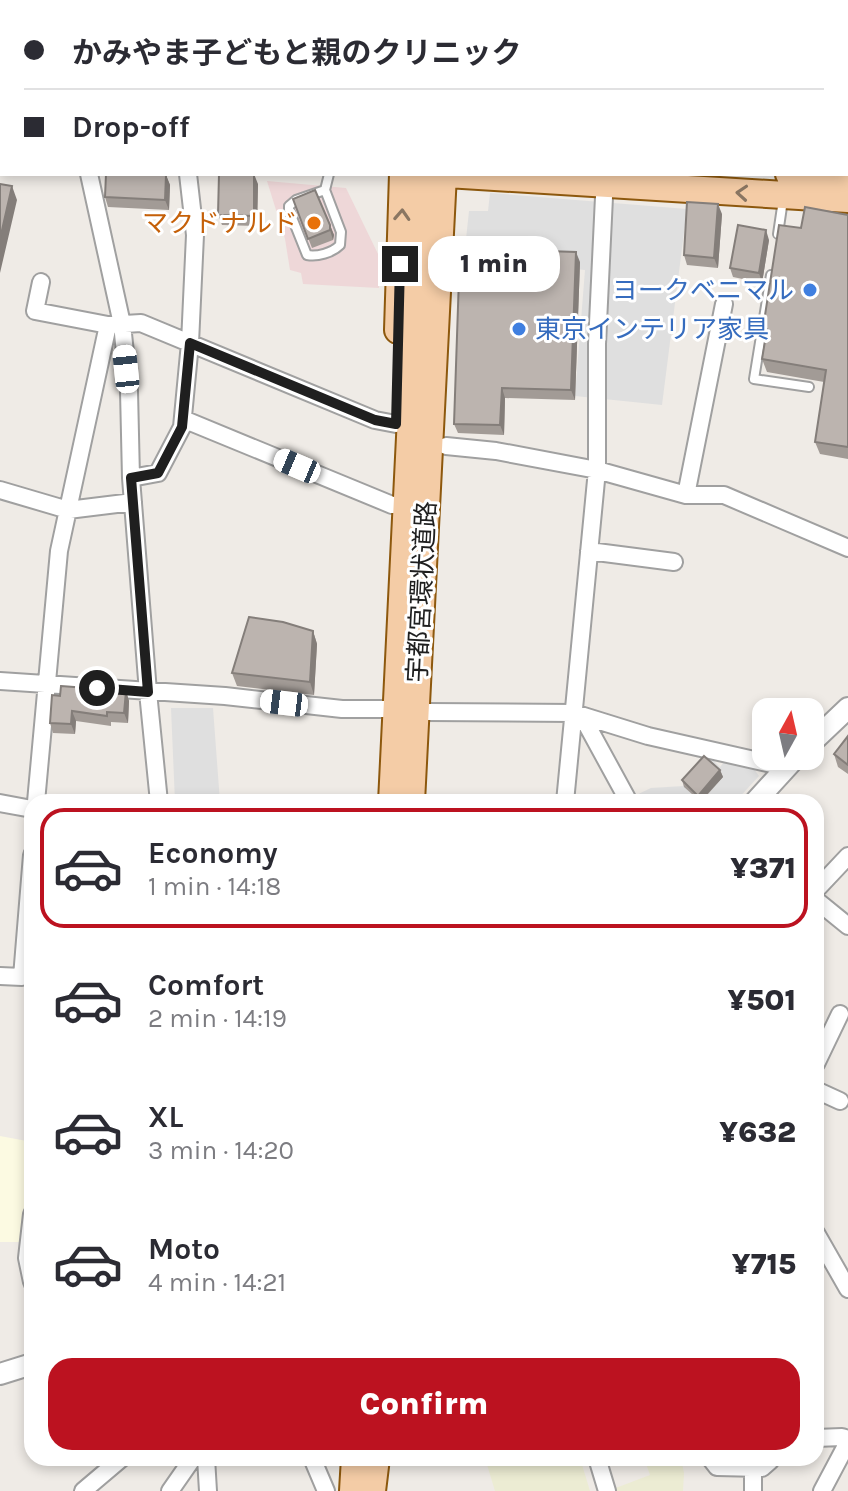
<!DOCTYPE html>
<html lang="en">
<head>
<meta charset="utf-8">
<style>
  body { margin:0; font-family:Karla,"Noto Sans JP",sans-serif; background:#f7f7f7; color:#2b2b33; height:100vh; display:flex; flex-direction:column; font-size:30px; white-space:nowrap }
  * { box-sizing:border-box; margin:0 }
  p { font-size:26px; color:#7c7c81 }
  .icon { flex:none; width:44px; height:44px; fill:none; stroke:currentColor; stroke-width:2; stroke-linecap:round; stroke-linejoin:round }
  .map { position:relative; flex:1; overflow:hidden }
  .side { position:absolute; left:24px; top:794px; width:800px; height:672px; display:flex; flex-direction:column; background:#fff; border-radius:24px; box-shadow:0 4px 12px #0003 }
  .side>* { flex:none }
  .hud { position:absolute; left:0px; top:0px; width:848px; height:176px; box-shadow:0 4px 12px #0003; display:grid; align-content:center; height:176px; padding:0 24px; background:#fff }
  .needle { width:52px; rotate:8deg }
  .fabs { position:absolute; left:752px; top:698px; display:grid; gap:16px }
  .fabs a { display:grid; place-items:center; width:72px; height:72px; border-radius:16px; background:#fff; box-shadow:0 4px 12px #0003; font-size:40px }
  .end { position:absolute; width:36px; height:36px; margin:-18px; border:10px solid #1f1f1f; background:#fff; box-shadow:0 0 0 4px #fff }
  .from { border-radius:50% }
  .bubble { position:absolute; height:56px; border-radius:24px; background:#fff; box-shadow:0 4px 12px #0003; font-size:26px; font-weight:800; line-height:56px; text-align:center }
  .car { position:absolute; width:24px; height:48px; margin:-24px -12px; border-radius:10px; box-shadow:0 0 6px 2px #0007; background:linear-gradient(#fff 24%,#345 0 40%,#fff 0 76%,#345 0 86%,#fff 0) }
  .hud b { display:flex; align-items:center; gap:28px; height:76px; font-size:30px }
  .hud b+b { border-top:2px solid #e1e1e2 }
  .hud i { width:20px; height:20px; background:#2b2b33 }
  ul { padding:14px 0 0; list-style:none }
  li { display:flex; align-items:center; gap:24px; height:120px; margin:0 16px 12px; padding:0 8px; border:4px solid transparent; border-radius:24px }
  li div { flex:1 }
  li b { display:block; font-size:30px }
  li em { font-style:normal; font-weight:800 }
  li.selected { border-color:#bc1220 }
  li>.icon { width:72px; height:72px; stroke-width:1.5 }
  .button { display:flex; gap:16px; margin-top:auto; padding:16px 24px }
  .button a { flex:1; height:92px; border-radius:24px; background:#bc1220; color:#fff; font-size:32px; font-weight:800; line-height:92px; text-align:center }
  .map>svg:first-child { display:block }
</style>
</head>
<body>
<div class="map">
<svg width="848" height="1491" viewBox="0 0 848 1491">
  <rect width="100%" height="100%" fill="#efebe6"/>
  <path fill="#eed7d8" d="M267,181L346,188L378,254L379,288L303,284L301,273L290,270L285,239Z"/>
  <path fill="#fcfae2" d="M0,1136L32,1142V1161L19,1242H0Z"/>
  <path fill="#ececd3" d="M485,1458H580L590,1491H495Z
    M644,1458H681L684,1473L683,1491H613V1489L650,1475Z"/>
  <path fill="#dfdfdf" d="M490,193L687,209L662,405L575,396L585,270L464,258L469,211H488Z
    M171,708H213L220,802H175Z
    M709,756L720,767L728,757L749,762L759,776L735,802H701L722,777L685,787L700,802H633L630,798L651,788L683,786Z"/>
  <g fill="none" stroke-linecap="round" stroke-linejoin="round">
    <g stroke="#a0a0a0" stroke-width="12">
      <path id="service" d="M325,190L296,200L289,206V210L307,255C317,257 332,253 340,245L341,232L325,190L329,174
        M778,234L783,200
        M771,275L754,379L809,387"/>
    </g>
    <g stroke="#a0a0a0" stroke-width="20">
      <path id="minor" d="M16,0L17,2
        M171,0L172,2
        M221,2L223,0
        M620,2V0
        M738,2V0
        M823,2L824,0
        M846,67H848
        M89,174L122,324L129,391L131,478L148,692L159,802
        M41,282L35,311L108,325L141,323L375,420L396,424
        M183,419L392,505
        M446,446L496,451L597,470L686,495H724L848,548
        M131,478L158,473L182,427L190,343L195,235L188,174
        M0,490L68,510L133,502
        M686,495L724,304
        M589,551L674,562
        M0,681L225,696L342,709H384
        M427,712L574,713L648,736L785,767
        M582,716L629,802
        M36,802L59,551L108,325
        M565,802L597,470V344L605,176
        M0,803L32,809
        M816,890L848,856
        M816,900L848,926
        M0,976L22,977L32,855
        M816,1064L840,1014
        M816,1090L840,1101
        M32,1214L27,1258L32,1282
        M816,1233L848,1289
        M816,1438L842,1437L848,1439
        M206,1458L208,1491
        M312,1458L326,1491
        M597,1458L607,1491
        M710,1458L717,1467L762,1468L770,1461V1458
        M83,1491L122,1458
        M170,1491L193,1458
        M753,1491V1468
        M822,1491L848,1442"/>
    </g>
    <g stroke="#a0a0a0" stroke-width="24">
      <path id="tertiary" d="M810,744L848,708
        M755,802L797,756
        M0,1374L32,1364"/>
    </g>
    <g stroke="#8d580d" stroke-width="30">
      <path id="primary" d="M416,2V0
        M437,2L438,0
        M471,2L472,0
        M0,99H2
        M0,122H2
        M447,174L848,199
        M789,174L848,178
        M398,330L403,174
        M392,802L423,174
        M411,802L443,174
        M353,1491L355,1458
        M372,1491L376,1458"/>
    </g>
    <use href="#service" stroke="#fff" stroke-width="8"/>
    <use href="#minor" stroke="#fff" stroke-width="16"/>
    <use href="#tertiary" stroke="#fff" stroke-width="20"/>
    <use href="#primary" stroke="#f4cca6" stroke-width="26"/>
  </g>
  <path fill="#a29b96" d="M0,17L2,18V82H0Z
    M166,175L170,185L169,210L108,207L105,197Z
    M258,184L257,226L222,225L218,215Z
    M293,199L330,225L334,235L333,240L312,248Z
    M722,214L718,268L687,265L684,255Z
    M848,215V459L820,454L815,442L824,382L767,372L762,359L766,337L763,328Z
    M769,240L762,283L733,277L730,268Z
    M580,262L575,400L505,398L504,435L458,433L454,424Z
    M313,631L317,644L314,695L237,686L232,673Z
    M126,691L129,701L128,723L111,722V726L76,721L75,734L53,733L50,723L60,696Z
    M848,736V774L838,767L834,754Z
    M720,770L723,777L701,802L684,787L682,780Z"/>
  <path fill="#847e7a" d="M254,174L258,184L257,226L254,216Z
    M166,175L170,185L169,210L165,200Z
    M12,186L17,200L0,273V239Z
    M718,204L722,214L718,268L714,258Z
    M330,225L334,235L333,240L330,230Z
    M766,230L769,240L762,283L759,273Z
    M576,252L580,262L575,400L571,390Z
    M502,388L505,398L504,435L500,425Z
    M313,631L317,644L314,695L310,682Z
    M126,691L129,701L128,723L124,713Z
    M72,711L76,721L75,734L71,724Z
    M720,770L723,777L700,802L698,796Z"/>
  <path fill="#bcb4af" stroke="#847e7a" stroke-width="2" d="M0,17L2,18V70H0Z
    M106,174L166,175L165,200L105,197Z
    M219,174H254V216L218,215Z
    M0,184L12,186L0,239Z
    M315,190L330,225V230L308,239L293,199Z
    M687,202L718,204L714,258L684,255Z
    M805,207L848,215V447L815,442L826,370L762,359L767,329L763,328L779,225L801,228Z
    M738,225L766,230L759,273L730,268Z
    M460,248L576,252L571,390L502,388L500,425L454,424Z
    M249,617L283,622L313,631L310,682L232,673Z
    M61,686L126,691L124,713L107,712V716L72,711L71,724L50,723L52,695L60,696Z
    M848,736V765L834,754Z
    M704,756L720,770L698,796L682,780Z"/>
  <defs><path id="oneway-chevron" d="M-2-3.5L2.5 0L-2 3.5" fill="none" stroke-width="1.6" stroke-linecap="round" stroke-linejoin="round" transform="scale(2)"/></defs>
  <g stroke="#8a7662">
    <use href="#oneway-chevron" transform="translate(742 193) rotate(-176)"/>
    <use href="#oneway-chevron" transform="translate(402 215) rotate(-87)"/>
  </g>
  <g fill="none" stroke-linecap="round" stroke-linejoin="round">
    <path stroke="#1f1f1f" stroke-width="10" d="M97,688L148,692L131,478L158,473L182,427L190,343L375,420L396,424L400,264"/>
  </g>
  <circle fill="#e8710a" stroke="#fff" stroke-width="3" cx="314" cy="223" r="8"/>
  <g fill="#3f7fe0" stroke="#fff" stroke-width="3">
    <circle cx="810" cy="290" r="8"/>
    <circle cx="519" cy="329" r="8"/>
  </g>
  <g text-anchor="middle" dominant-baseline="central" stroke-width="6" stroke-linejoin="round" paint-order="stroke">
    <g font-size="26" fill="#c56008" stroke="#fff" text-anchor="end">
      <text x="298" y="223">マクドナルド</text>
    </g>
    <g font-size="26" fill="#366cbe" stroke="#fff" text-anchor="end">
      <text x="794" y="290">ヨークベニマル</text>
      <text x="535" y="329" text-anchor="start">東京インテリア家具</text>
    </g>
    <g font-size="26" fill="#1f1f1f" stroke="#fff">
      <text transform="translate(422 592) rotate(-87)">宇都宮環状道路</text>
    </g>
  </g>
</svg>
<div class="fabs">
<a><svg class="needle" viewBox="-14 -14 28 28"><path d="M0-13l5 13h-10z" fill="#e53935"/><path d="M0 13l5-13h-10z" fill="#7c7c81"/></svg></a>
</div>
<i class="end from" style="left:97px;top:688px"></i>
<i class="end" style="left:400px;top:264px"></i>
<div class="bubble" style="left:428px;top:236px;width:132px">1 min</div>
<i class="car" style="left:126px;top:369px;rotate:354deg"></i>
<i class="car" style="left:297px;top:466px;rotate:293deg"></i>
<i class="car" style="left:284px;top:703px;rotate:277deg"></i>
<div class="hud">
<b><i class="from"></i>かみやま子どもと親のクリニック</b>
<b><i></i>Drop-off</b>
</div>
<section class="side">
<ul>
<li class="selected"><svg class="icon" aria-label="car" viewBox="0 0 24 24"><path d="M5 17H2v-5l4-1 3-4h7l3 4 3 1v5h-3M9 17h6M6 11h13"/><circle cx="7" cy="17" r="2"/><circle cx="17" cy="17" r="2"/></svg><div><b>Economy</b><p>1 min · 14:18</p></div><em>¥371</em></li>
<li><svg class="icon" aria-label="car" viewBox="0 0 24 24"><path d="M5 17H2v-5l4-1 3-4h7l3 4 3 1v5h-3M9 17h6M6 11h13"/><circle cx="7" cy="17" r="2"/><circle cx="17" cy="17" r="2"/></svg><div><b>Comfort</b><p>2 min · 14:19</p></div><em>¥501</em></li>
<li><svg class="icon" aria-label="car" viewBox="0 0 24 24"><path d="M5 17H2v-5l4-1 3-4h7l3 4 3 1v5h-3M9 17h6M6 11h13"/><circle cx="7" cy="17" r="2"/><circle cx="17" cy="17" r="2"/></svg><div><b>XL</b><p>3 min · 14:20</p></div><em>¥632</em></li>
<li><svg class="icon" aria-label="car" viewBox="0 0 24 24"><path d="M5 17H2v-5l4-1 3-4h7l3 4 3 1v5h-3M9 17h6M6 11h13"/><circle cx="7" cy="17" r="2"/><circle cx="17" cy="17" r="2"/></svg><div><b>Moto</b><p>4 min · 14:21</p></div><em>¥715</em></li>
</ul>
<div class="button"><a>Confirm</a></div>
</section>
</div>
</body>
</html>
